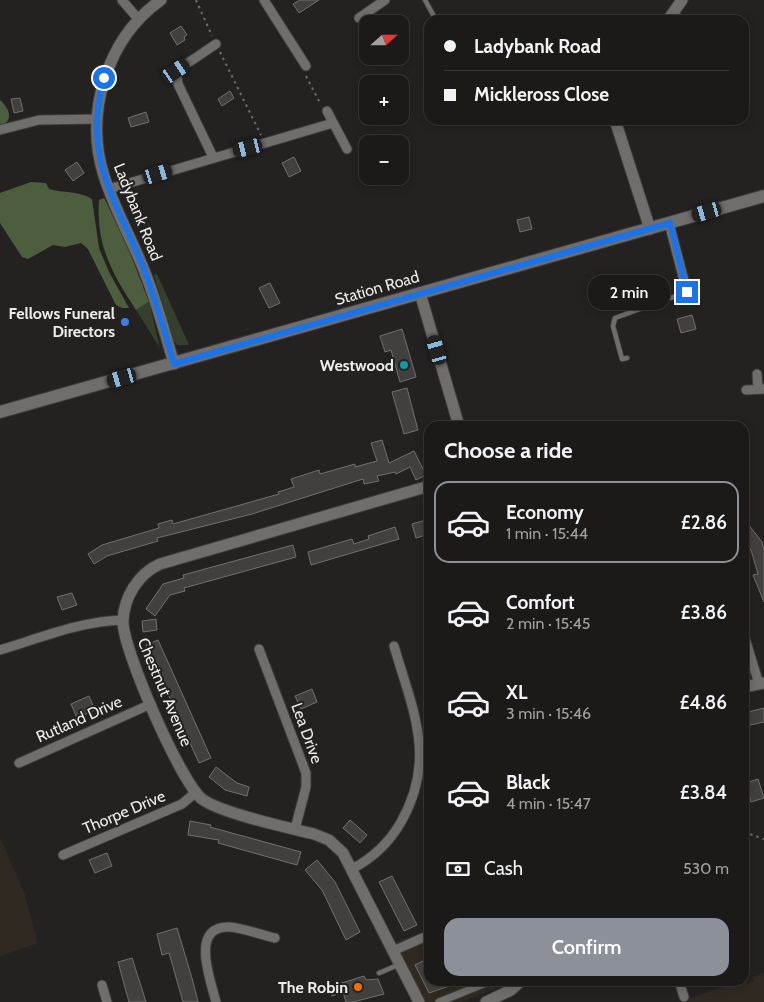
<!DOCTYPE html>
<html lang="en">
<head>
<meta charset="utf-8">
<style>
  body { margin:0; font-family:Cabin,sans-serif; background:#282725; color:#f1f3f6; height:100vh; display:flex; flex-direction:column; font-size:19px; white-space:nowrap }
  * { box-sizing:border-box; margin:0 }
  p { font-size:16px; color:#a0a1a2 }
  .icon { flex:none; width:28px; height:28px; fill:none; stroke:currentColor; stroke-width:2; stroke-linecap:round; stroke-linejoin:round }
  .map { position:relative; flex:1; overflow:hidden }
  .sheet { position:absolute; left:424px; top:421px; width:325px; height:565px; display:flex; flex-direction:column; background:#1b1a18; border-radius:15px; box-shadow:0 2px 8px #0003,0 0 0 1px #393837 }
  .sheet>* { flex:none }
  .banner { position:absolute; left:424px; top:15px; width:325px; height:110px; border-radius:15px; box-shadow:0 2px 8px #0003,0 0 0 1px #393837; display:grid; align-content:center; height:110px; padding:0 20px; background:#1b1a18 }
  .needle { width:32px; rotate:69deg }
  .fabs { position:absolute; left:359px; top:15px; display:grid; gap:10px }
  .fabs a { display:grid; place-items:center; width:50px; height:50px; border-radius:10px; background:#1b1a18; box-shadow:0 2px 8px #0003,0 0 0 1px #393837; font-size:25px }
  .end { position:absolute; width:22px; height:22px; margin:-11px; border:6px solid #1a73e8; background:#fff; box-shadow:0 0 0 2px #fff }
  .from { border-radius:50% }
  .bubble { position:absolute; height:35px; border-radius:15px; background:#1b1a18; box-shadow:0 2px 8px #0003,0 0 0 1px #393837; font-size:16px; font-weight:600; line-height:35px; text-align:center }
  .car { position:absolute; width:15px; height:30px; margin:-15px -8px; border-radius:6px; box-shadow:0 0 4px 1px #0007; background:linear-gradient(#222 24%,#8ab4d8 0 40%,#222 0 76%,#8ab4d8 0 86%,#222 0) }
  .banner b { display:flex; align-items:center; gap:18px; height:48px; font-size:19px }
  .banner b+b { border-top:1px solid #393837 }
  .banner i { width:12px; height:12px; background:#f1f3f6 }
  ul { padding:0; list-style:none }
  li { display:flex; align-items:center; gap:15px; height:82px; margin:0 10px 8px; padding:0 10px; border:2px solid transparent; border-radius:15px }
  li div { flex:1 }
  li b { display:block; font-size:19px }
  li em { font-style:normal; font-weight:600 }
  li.current { border-color:#8c9099 }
  li>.icon { width:45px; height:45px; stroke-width:1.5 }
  h2 { padding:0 20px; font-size:22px; line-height:60px }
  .pay { display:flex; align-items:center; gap:12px; height:55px; padding:0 20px; font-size:19px }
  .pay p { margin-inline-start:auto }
  .button { display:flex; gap:10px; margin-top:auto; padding:10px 20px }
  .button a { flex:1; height:58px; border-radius:15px; background:#8c9099; color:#fff; font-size:20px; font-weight:600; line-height:58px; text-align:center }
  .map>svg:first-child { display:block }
</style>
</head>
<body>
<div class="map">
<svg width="764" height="1002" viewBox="0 0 764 1002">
  <rect width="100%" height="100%" fill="#242220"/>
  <path fill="#2f2922" d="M0,838L24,892L38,943L0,956Z
    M429,930V981H511L510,983L462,1002H426L395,942Z
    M764,973V1002H679L735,983L754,982L753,977Z"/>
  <path fill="#35402c" d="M157,274L189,345H177L174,341L154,275Z
    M149,302L160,348L136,310Z"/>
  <path fill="#4d5e3f" d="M0,100C10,109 14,120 0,127Z
    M31,182L46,183L49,189C62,193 81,191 92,199L99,248L109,272L129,308H122L116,305L88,249L81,243L65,247L53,245L28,259L22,257L0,223V193Z
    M104,198L125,240L149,302L136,310C112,273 96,246 99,200Z"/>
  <path fill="#42403e" stroke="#72706d" d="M300,0H319L299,13L293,4Z
    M181,26L187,35L184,37L185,40L177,45L170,33Z
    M230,91L234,98L222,106L218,99Z
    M20,98L23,111L14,113L11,99Z
    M146,112L149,122L131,127L128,118Z
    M294,157L301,171L289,177L282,163Z
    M77,162L84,173L73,181L65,170Z
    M529,217L532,229L520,232L517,220Z
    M270,283L280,303L269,308L259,288Z
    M692,315L696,329L681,333L677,319Z
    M402,329L416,377L400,382L391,350L385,352L380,336Z
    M407,388L418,430L404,434L392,392Z
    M382,440L389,463L414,451L426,475L416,480L410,467L396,474L395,472L377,476L379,481L364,484L363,479L347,484L252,514L157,538L158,541L107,556L94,564L88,554L102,545L159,528L158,524L172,520L173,524L279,494L278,492L294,487L291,479L319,470L320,474L355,464V467L377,461L371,443Z
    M429,519V534L416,538L412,524Z
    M744,519L762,542L764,549V602L753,575L758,574L751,550L744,542Z
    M395,527L399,539L311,565L308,552L352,539L354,544L369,539L368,536Z
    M293,545L296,557L184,588L185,591L170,595L155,616L146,609L163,584L184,578L183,575Z
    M72,593L77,605L62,610L57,597Z
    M156,619L157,630L143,632L142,621Z
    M158,640L211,758L199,763L146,645Z
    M312,689L317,702L301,709L295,696Z
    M89,696L95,710L77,718L71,704Z
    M764,708V722L746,726L744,713Z
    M216,767L237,783L249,787L247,796L225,790L209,777Z
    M758,779L764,798L751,802L746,783Z
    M350,820L367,835L360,843L343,828Z
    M190,821L211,825L210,827L301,852L297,865L218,843L219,840L188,835Z
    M107,853L112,866L95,873L89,860Z
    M317,860L335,882L360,932L346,940L322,890L305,870Z
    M392,876L417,925L404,931L379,882Z
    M177,928L192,978L198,1002H183L169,953L162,955L157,934Z
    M132,958L141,986L146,1002H129L118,962Z
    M429,958V981L458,983L429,993L415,965Z
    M364,976L366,980L378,979L384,994L353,1002H346L343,992L332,996L329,987Z"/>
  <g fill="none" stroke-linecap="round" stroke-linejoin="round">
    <g stroke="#3e3c3b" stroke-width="6">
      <path id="service" d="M425,0L436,20
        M627,358L622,359L613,326L615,318L687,292
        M379,973L398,965"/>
    </g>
    <g stroke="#3e3c3b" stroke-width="9">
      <path id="pedestrian" d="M439,1002L491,981"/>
    </g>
    <g stroke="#3e3c3b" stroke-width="11">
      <path id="minor" d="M122,0L139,20
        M264,0L306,66
        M673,14L681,20
        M359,18L385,0
        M327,111L347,149
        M0,130L39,120L97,119
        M213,157L178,84L176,71L216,44
        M109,189L333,123
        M669,223L687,292L695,290
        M757,374L758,388
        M746,390L764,389
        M744,635L759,684
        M259,649L306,773V787L295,829
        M0,650C40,638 81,621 123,620
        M19,763L151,704
        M63,855L182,804L195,793
        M352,869C373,858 389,843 401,822C437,759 413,711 394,646
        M393,951L429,935
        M679,981L684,997
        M102,985L107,1002
        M216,1002C211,981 189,926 229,927C244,928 261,935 275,938"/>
    </g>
    <g stroke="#3e3c3b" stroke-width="13">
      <path id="tertiary" d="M161,0C107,38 84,113 104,176C114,208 131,238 144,270C156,300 165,332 174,364
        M668,20L682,0
        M615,120L650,229
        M420,293L459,426
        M744,687L764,683
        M419,1002L343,853L329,840L314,834C289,828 220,813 202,799C181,783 122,648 123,621C124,597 138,574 160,564L429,486
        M486,1002L511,990L521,981"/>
    </g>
    <g stroke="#3e3c3b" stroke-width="14">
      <path id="secondary" d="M0,412L764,196"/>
    </g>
    <path stroke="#6e6c6a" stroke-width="2" stroke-dasharray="2.5 4" stroke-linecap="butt" d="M196,0L212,36
      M220,52L261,135
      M306,76L321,105
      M744,832L764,839"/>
    <use href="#service" stroke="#706e6c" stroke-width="4.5"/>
    <use href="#pedestrian" stroke="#706e6c" stroke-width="7"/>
    <use href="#minor" stroke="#706e6c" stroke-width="9"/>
    <use href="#tertiary" stroke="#706e6c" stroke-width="11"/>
    <use href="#secondary" stroke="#706e6c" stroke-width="12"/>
  </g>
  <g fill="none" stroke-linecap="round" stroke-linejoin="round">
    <path stroke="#1a73e8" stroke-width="6" d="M104,78C82,157 116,200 144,269C156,300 165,332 174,364L670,223L687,292"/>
  </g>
  <circle fill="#3f7fe0" stroke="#242220" stroke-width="2" cx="125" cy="322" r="5"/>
  <circle fill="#0f9aa8" stroke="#242220" stroke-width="2" cx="404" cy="365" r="5"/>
  <circle fill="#e8710a" stroke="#242220" stroke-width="2" cx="358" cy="987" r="5"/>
  <g text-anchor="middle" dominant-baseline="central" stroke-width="4" stroke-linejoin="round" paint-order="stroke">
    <g font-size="16" fill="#eeeceb" stroke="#242220">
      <text transform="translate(138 212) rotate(68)">Ladybank Road</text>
      <text transform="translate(377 288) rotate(-16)">Station Road</text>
      <text transform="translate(165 692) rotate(67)">Chestnut Avenue</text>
      <text transform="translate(79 719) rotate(-24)">Rutland Drive</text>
      <text transform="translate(307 733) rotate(70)">Lea Drive</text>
      <text transform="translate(124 812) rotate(-23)">Thorpe Drive</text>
    </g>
    <g font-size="16" font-weight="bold" fill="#eeeceb" stroke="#242220" text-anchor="end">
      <text x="115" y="313">Fellows Funeral<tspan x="115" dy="18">Directors</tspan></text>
      <text x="394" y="365">Westwood</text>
      <text x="348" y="987">The Robin</text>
    </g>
  </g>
</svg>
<div class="fabs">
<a><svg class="needle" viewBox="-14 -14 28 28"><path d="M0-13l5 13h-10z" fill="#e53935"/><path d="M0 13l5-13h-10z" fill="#a0a1a2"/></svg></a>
<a>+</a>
<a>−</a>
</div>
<i class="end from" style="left:104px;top:78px"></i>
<i class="end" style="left:687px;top:292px"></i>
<div class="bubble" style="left:588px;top:275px;width:82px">2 min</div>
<i class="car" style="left:176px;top:71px;rotate:56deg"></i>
<i class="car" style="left:248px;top:148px;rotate:256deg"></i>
<i class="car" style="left:158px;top:174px;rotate:73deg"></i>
<i class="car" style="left:707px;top:212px;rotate:254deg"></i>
<i class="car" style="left:437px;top:350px;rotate:344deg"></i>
<i class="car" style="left:122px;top:378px;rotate:254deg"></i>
<div class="banner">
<b><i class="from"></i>Ladybank Road</b>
<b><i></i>Mickleross Close</b>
</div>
<section class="sheet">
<h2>Choose a ride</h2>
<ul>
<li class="current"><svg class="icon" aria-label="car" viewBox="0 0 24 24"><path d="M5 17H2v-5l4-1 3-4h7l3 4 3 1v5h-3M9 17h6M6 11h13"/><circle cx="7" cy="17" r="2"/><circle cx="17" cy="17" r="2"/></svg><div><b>Economy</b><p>1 min · 15:44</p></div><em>£2.86</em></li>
<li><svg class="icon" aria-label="car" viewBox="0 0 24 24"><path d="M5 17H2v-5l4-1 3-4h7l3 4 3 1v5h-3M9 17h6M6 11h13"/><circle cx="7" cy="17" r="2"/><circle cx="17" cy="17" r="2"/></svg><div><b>Comfort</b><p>2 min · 15:45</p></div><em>£3.86</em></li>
<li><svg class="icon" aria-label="car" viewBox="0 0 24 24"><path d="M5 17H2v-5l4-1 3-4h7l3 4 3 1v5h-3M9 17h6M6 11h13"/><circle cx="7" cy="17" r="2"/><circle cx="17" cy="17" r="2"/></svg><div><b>XL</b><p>3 min · 15:46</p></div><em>£4.86</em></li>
<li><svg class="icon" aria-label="car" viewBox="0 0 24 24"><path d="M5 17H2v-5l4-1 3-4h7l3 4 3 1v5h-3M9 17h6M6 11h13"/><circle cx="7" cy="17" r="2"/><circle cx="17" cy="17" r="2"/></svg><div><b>Black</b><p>4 min · 15:47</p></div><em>£3.84</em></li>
</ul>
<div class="pay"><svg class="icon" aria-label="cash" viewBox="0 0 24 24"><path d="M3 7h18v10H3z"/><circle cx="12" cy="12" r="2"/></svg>Cash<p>530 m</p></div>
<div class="button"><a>Confirm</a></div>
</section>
</div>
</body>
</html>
